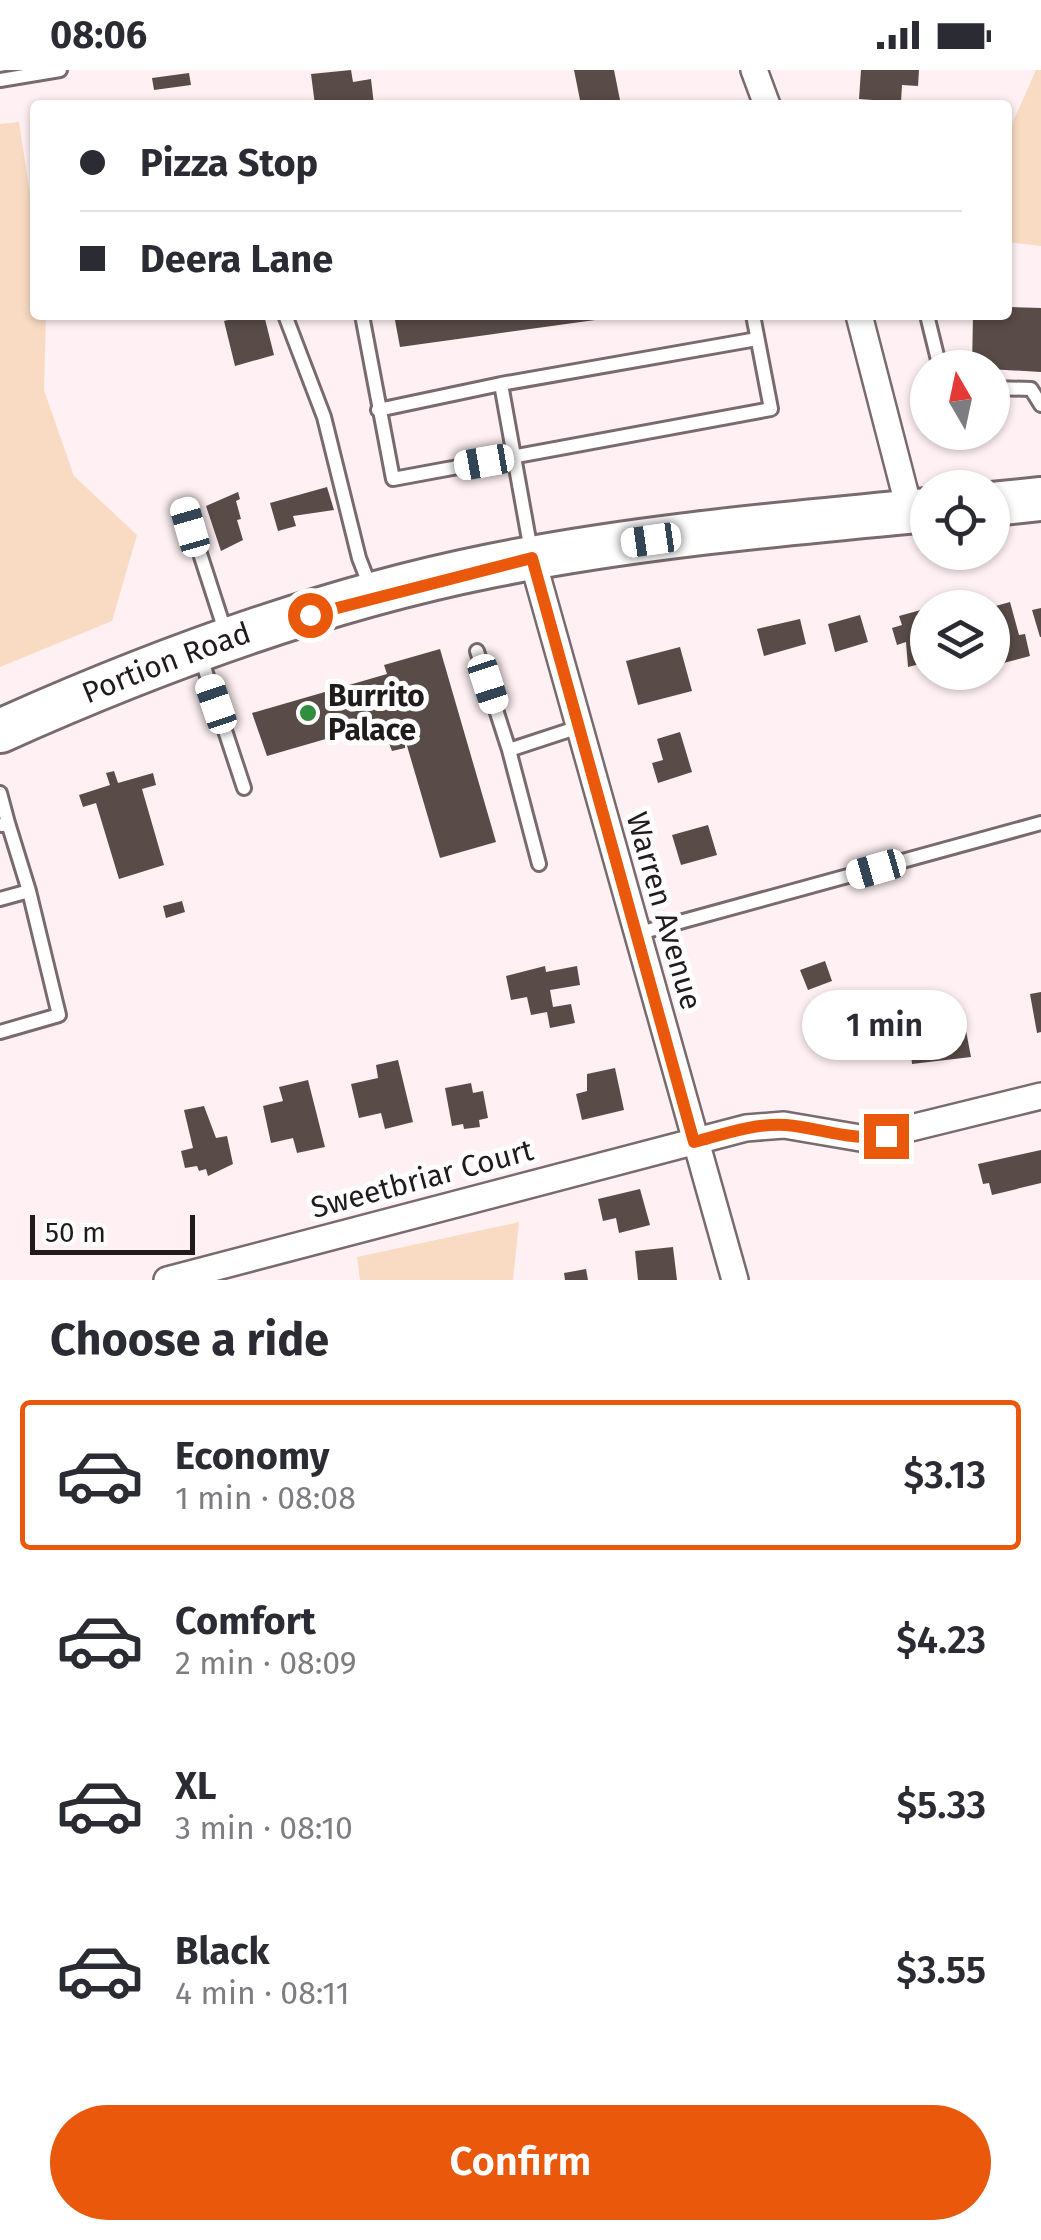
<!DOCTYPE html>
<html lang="en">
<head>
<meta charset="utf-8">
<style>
  body { margin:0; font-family:"Fira Sans",sans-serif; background:#f2f2f3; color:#2b2b33; height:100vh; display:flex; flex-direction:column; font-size:38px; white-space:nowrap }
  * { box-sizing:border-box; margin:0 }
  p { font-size:32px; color:#7c7c81 }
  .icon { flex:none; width:55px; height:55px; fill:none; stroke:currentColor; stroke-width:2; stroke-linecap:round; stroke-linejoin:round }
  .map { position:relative; height:1210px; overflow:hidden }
  .details { display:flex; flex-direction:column; background:#fff; flex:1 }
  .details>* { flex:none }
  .top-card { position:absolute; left:30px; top:30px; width:982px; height:220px; border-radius:10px; box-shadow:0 2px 8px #0004; display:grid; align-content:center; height:220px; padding:0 50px; background:#fff }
  .needle { width:65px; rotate:351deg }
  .controls { position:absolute; left:910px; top:280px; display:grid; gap:20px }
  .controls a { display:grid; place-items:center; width:100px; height:100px; border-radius:50%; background:#fff; box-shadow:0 2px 8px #0004; font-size:50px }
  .scale { position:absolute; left:30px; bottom:25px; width:165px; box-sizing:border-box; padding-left:10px; border:5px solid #211b1c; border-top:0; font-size:28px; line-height:35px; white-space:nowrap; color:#211b1c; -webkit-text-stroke:8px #fff; paint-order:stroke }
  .end { position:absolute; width:45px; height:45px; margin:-22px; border:12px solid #ea580c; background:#fff; box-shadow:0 0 0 5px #fff }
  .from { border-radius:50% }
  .bubble { position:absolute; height:70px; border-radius:35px; background:#fff; box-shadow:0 2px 8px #0004; font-size:32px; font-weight:600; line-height:70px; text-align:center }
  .car { position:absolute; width:30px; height:60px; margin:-30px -15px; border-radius:12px; box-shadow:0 0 8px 2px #0007; background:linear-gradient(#fff 24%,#345 0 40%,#fff 0 76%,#345 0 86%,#fff 0) }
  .top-card b { display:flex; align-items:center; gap:35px; height:95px; font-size:38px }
  .top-card b+b { border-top:2px solid #e1e1e2 }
  .top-card i { width:25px; height:25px; background:#2b2b33 }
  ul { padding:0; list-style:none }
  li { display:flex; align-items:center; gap:30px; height:150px; margin:0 20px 15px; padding:0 30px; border:5px solid transparent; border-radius:10px }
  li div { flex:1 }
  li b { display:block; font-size:38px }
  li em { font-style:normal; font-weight:600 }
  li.selected { border-color:#ea580c }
  li>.icon { width:90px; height:90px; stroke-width:1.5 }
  h2 { padding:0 50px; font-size:45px; line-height:120px }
  .primary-button { display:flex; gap:20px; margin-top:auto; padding:20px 50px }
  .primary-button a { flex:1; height:115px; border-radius:60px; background:#ea580c; color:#fff; font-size:40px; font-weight:600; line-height:115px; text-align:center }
  .status { display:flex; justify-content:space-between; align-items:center; height:70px; padding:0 50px; background:#fff; direction:ltr }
  .status svg { height:28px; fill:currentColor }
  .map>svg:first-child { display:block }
</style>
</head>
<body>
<div class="status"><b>08:06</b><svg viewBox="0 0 49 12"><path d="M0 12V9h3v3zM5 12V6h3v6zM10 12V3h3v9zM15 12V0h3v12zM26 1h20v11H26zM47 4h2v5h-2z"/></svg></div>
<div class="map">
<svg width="1041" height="1210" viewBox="0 0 1041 1210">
  <rect width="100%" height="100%" fill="#fef0f3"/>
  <path fill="#f9dbc3" d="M1036,0H1041V176L1008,172V63Z
    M19,52L35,157V245H46L44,320L74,406L137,465L112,551L0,597V54Z
    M519,1152L513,1210H360L357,1187Z"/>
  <path fill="#584b48" d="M351,0L353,12L371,9L374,35H315L311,4Z
    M574,0H614L621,35H581Z
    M861,0H919L918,16L902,15L901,32L859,29Z
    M189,3L191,15L154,20L152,8Z
    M1008,237L1041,238V302L972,298L973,245H1008Z
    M247,245H264L274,285L235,296L224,251Z
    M394,245H617V247L400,277Z
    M327,417L334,440L293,446L296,456L278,461L270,433Z
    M238,422L240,429L236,431L241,449L237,450L243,470L221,481L206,436Z
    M1010,532L1019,565L1025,564L1030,586L992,596V537Z
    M928,538V568L918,571L919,577L928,574V592L908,597L906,572L897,575L892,558L902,555L899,546Z
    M1041,538V567H1040L1032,540Z
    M860,545L868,572L835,582L828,554Z
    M800,549L806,574L764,586L757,559Z
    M680,577L692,621L638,635L626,591Z
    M440,579L496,772L440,788L405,669V678L392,681L381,653L267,686L252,643L387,604L384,595Z
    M680,662L692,702L658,713L652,693L663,690L657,669Z
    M114,701L118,713L153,703L156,715L142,719L164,795L119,809L96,733L83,737L79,725L110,715L106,703Z
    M708,755L717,785L681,795L672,765Z
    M182,831L185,842L166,848L163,836Z
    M825,891L832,911L808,920L800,900Z
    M545,896L546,902L577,896L580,915L550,920L553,937L571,934L575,953L550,958L547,942L531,945L527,927L511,930L506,906Z
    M1041,922V962L1037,963L1030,924Z
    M963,945L971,987L912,994L908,953Z
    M398,990L413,1052L385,1059L381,1043L359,1048L351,1014L378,1008L376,995Z
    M615,998L624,1040L582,1050L576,1024L587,1021V1004Z
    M308,1010L325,1077L297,1083L293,1068L271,1073L263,1036L283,1031L279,1017Z
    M471,1013L473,1023L483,1021L488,1048L479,1050L480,1057L464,1059L463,1054L452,1056L445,1018Z
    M204,1036L216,1068L227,1066L233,1094L208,1106L206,1099L199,1101L197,1096L185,1098L181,1081L193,1078L184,1040Z
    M1041,1080V1113L992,1125L989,1113L983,1114L978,1094Z
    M640,1119L650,1155L619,1163L616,1148L603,1151L598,1129Z
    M673,1177L677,1210H638L635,1181Z
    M586,1199L588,1210H565L564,1203Z"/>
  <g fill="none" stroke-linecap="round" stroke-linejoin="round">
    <g stroke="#796b6d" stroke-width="18">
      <path id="service" d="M0,10L60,0
        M285,245L324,347L359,488L371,519
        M362,245L393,409L771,339L753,245
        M927,245L940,298
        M992,318L1031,319L1041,335
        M378,340L501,314
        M185,437L226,564
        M531,481L501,314L757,269
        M477,581L509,680L579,657
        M201,588L244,718
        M509,680L539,794
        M0,723L8,753L2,755
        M0,829L29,821L8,753
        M636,864L1041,753
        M0,962L59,945L29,821"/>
    </g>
    <g stroke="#796b6d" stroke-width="30">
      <path id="minor" d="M754,0L767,35
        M859,245L910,442
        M532,488L735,1210
        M167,1210L746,1058L784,1055L866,1069L1041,1026"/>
    </g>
    <g stroke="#796b6d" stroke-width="48">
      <g id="primary">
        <path d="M992,434L1041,429"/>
        <path id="s1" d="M0,661C156,591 321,530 490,496C633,467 781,454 928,440"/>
      </g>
    </g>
    <use href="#service" stroke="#fff" stroke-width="12"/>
    <use href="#minor" stroke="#fff" stroke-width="25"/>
    <use href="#primary" stroke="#fff" stroke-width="42"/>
  </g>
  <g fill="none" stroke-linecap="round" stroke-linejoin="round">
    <path stroke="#ea580c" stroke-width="12" d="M310,545L532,488L694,1072C724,1064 755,1053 786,1055C820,1058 852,1071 886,1066"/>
  </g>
  <circle fill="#328e3f" stroke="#fff" stroke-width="4" cx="308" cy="643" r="10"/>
  <g text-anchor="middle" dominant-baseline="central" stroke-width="10" stroke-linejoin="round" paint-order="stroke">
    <g font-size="30" fill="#211b1c" stroke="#fff">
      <text stroke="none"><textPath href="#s1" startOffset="180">Portion Road</textPath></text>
      <text transform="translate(664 841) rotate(74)">Warren Avenue</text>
      <text transform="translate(422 1109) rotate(-15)">Sweetbriar Court</text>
    </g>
    <g font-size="30" font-weight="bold" fill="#211b1c" stroke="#fff" text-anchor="start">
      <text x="328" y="626">Burrito<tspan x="328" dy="34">Palace</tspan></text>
    </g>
  </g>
</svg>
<div class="controls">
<a><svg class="needle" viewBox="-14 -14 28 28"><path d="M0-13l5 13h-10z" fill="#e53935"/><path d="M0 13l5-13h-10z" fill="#7c7c81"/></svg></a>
<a><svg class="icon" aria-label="locate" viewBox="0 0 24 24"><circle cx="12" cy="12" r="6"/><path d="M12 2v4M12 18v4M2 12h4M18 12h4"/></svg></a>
<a><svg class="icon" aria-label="layers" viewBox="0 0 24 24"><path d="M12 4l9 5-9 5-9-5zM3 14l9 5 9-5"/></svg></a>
</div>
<div class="scale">50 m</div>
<i class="end from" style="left:310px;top:545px"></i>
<i class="end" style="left:886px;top:1066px"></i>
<div class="bubble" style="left:802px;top:920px;width:165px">1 min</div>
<i class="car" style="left:484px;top:392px;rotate:260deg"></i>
<i class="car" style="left:190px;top:457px;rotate:344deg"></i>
<i class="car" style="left:651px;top:470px;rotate:262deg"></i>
<i class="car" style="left:488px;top:614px;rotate:162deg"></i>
<i class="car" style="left:216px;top:634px;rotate:341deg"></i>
<i class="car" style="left:876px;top:799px;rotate:254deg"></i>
<div class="top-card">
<b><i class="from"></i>Pizza Stop</b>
<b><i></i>Deera Lane</b>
</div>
</div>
<section class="details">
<h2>Choose a ride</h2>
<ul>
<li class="selected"><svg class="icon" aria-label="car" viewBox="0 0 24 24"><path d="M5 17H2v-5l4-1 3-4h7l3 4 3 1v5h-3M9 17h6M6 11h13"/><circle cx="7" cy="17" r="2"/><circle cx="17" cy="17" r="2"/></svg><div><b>Economy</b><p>1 min · 08:08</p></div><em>$3.13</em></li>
<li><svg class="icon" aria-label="car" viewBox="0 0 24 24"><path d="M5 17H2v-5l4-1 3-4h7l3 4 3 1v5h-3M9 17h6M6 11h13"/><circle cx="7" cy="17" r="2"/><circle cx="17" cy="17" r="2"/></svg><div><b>Comfort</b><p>2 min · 08:09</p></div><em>$4.23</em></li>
<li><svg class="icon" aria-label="car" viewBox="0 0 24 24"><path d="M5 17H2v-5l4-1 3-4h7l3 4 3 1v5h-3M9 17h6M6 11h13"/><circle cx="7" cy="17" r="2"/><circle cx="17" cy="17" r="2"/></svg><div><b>XL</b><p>3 min · 08:10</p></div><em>$5.33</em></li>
<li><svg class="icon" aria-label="car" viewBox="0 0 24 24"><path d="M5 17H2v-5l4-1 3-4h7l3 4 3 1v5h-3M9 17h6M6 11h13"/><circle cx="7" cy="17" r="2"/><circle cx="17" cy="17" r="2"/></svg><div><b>Black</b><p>4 min · 08:11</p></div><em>$3.55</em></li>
</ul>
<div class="primary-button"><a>Confirm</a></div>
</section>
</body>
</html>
